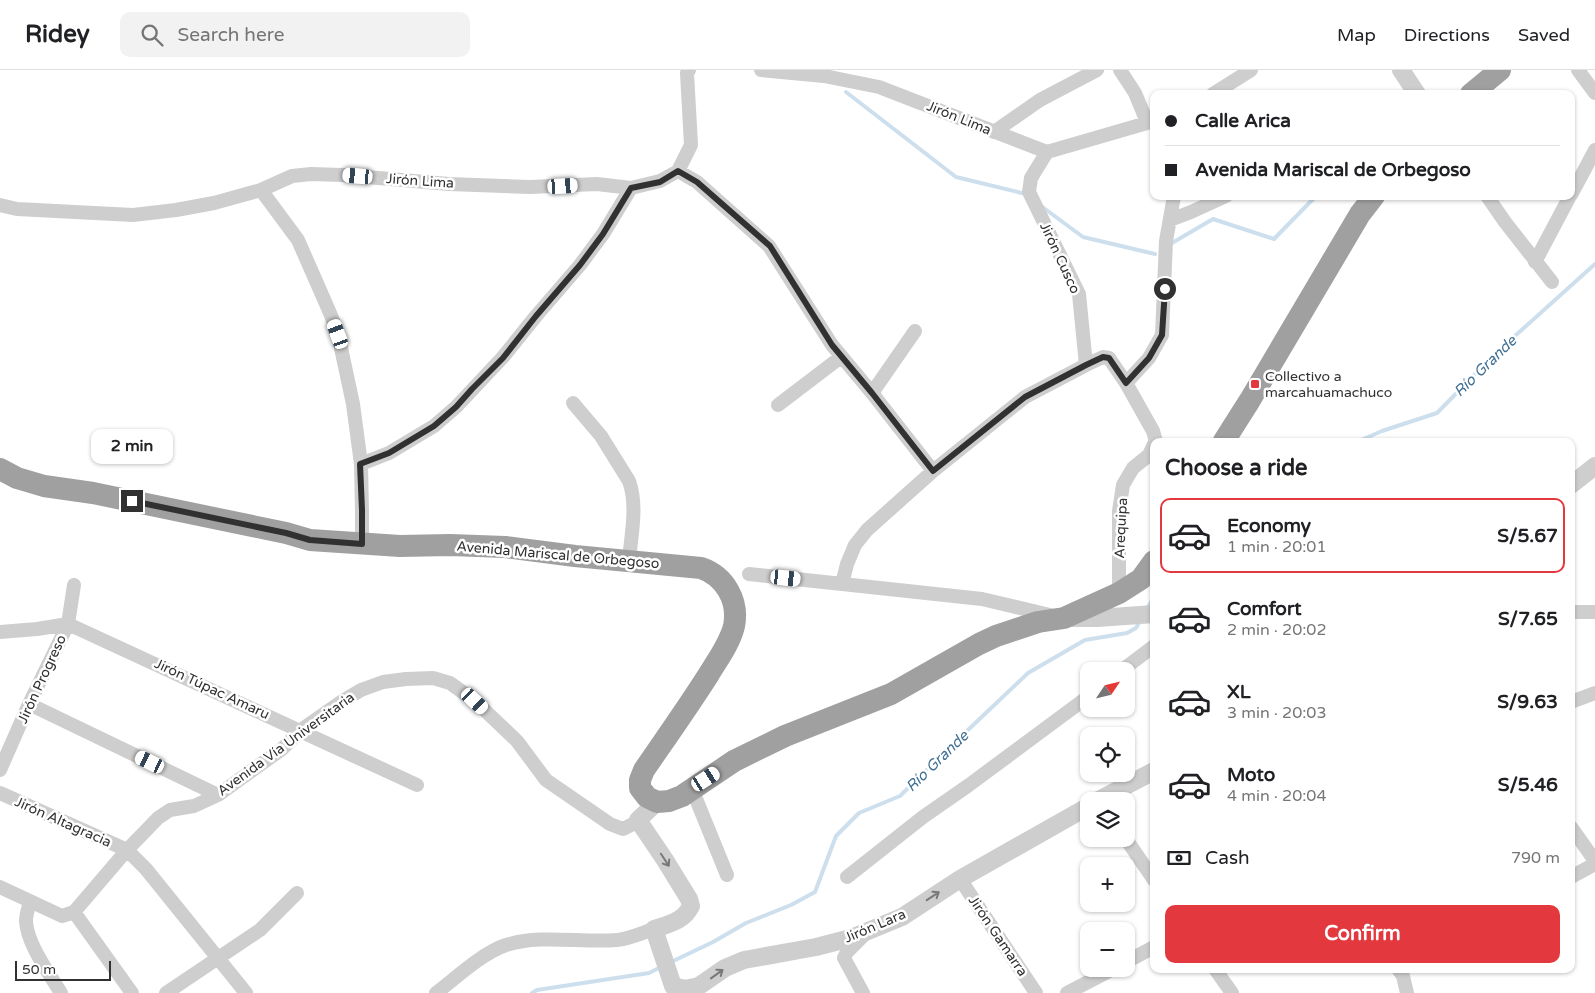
<!DOCTYPE html>
<html lang="en">
<head>
<meta charset="utf-8">
<style>
  body { margin:0; font-family:"Varela Round",sans-serif; background:#f2f2f2; color:#202124; height:100vh; display:flex; flex-direction:column; font-size:19px; white-space:nowrap }
  * { box-sizing:border-box; margin:0 }
  p { font-size:16px; color:#757577 }
  .icon { flex:none; width:28px; height:28px; fill:none; stroke:currentColor; stroke-width:2; stroke-linecap:round; stroke-linejoin:round }
  .map { position:relative; flex:1; overflow:hidden }
  .panel { position:absolute; left:1150px; top:368px; width:425px; height:535px; display:flex; flex-direction:column; background:#fff; border-radius:10px; box-shadow:0 1px 4px #0004 }
  .panel>* { flex:none }
  .top-card { position:absolute; left:1150px; top:20px; width:425px; height:110px; border-radius:10px; box-shadow:0 1px 4px #0004; display:grid; align-content:center; height:110px; padding:0 15px; background:#fff }
  .needle { width:32px; rotate:55deg }
  .buttons { position:absolute; left:1080px; top:592px; display:grid; gap:10px }
  .buttons a { display:grid; place-items:center; width:55px; height:55px; border-radius:10px; background:#fff; box-shadow:0 1px 4px #0004; font-size:25px }
  .scale { position:absolute; left:15px; bottom:12px; width:96px; box-sizing:border-box; padding-left:5px; border:2px solid #313131; border-top:0; font-size:14px; line-height:18px; white-space:nowrap; color:#313131; -webkit-text-stroke:4px #fff; paint-order:stroke }
  .end { position:absolute; width:22px; height:22px; margin:-11px; border:6px solid #313131; background:#fff; box-shadow:0 0 0 2px #fff }
  .from { border-radius:50% }
  .bubble { position:absolute; height:35px; border-radius:10px; background:#fff; box-shadow:0 1px 4px #0004; font-size:16px; font-weight:700; line-height:35px; text-align:center }
  .car { position:absolute; width:15px; height:30px; margin:-15px -8px; border-radius:6px; box-shadow:0 0 4px 1px #0007; background:linear-gradient(#fff 24%,#345 0 40%,#fff 0 76%,#345 0 86%,#fff 0) }
  .top-card b { display:flex; align-items:center; gap:18px; height:48px; font-size:19px }
  .top-card b+b { border-top:1px solid #e0e0e0 }
  .top-card i { width:12px; height:12px; background:#202124 }
  ul { padding:0; list-style:none }
  li { display:flex; align-items:center; gap:15px; height:75px; margin:0 10px 8px; padding:0 5px; border:2px solid transparent; border-radius:10px }
  li div { flex:1 }
  li b { display:block; font-size:19px }
  li em { font-style:normal; font-weight:700 }
  li.active { border-color:#e3383e }
  li>.icon { width:45px; height:45px; stroke-width:1.5 }
  h2 { padding:0 15px; font-size:22px; line-height:60px }
  .pay { display:flex; align-items:center; gap:12px; height:55px; padding:0 15px; font-size:19px }
  .pay p { margin-inline-start:auto }
  .cta { display:flex; gap:10px; margin-top:auto; padding:10px 15px }
  .cta a { flex:1; height:58px; border-radius:10px; background:#e3383e; color:#fff; font-size:20px; font-weight:700; line-height:58px; text-align:center }
  header { display:flex; align-items:center; gap:30px; box-sizing:border-box; height:70px; padding:0 25px; background:#fff; border-bottom:1px solid #e0e0e0 }
  header strong { font-size:24px }
  nav { display:flex; gap:28px; margin-inline-start:auto; font-size:18px }
  .search { width:350px; height:45px; background:#f2f2f2; display:flex; align-items:center; gap:12px; box-sizing:border-box; padding:0 18px; border-radius:10px; color:#757577; font-size:19px }
  .map>svg:first-child { display:block }
</style>
</head>
<body>
<header>
<strong>Ridey</strong>
<div class="search"><svg class="icon" aria-label="search" viewBox="0 0 24 24"><circle cx="10" cy="10" r="6"/><path d="M15 15l6 6"/></svg>Search here</div>
<nav><a>Map</a><a>Directions</a><a>Saved</a></nav>
</header>
<div class="map">
<svg width="1595" height="923" viewBox="0 0 1595 923">
  <rect width="100%" height="100%" fill="#fff"/>
  <g fill="none" stroke-linecap="round" stroke-linejoin="round">
    <path stroke="#cddfed" stroke-width="4" d="M846,22L956,107L1026,124
      M1041,136L1083,167L1155,184
      M1172,173L1213,149L1274,169L1315,127
      M1359,371L1382,361L1437,343L1496,283L1595,194
      M1147,539L1154,527
      M669,893L713,872L746,853L791,835L815,822L836,766L859,743L900,726L949,678L1028,603L1085,570L1127,563L1136,558L1140,551
      M532,923L537,920L649,903L661,897"/>
    <path stroke="#cecece" stroke-width="14" d="M761,0L824,6L879,17L1047,82L1154,51
      M1120,0L1135,23L1147,52
      M1578,0L1595,23
      M1213,24L1251,0
      M994,62L1040,30L1097,0
      M1047,82L1031,108L1029,122L1079,224L1086,295
      M678,101L697,112L769,176L832,275L872,323L933,401
      M261,120L298,170L330,243L338,264L353,334L361,394L362,441V474
      M1571,125L1595,80
      M1487,126L1505,152L1552,212
      M0,135L17,139L133,145L176,140L214,133L261,120L292,106L311,104L343,105L449,114L530,117L597,114L631,118L660,111L678,101L691,75L687,3L689,0
      M1170,150L1191,142L1226,126
      M1535,192L1570,126
      M1126,313L1149,288L1162,265L1166,171L1174,126
      M872,323L915,261
      M573,333L601,366L629,411C638,436 631,465 629,491
      M778,335L841,287
      M361,394L389,383L434,356L456,337L503,287L536,246L580,195L603,164L631,118
      M749,504L982,529L1054,546
      M842,514L847,494L855,475L867,460L933,401L1025,327L1086,295L1103,287L1109,288L1126,313L1153,361L1155,368V371
      M1119,523V441L1123,415L1133,398L1149,385L1154,374
      M1571,542H1595
      M0,562L37,559L68,554L417,715
      M1121,601L1154,576
      M1571,632L1595,623
      M29,634L218,725
      M0,700L29,634L68,554L74,515
      M692,719L727,805
      M0,723L127,780L146,799L246,923
      M1571,757L1595,791
      M1126,769L1154,810
      M847,807L923,747L969,715L1089,626
      M1571,807L1595,794
      M960,809L1036,923
      M0,817L62,846L74,842L127,780L158,748L170,740L194,736L218,725L282,679L301,660L341,632L361,620L383,612L406,609L433,608L450,613L475,631L517,671L546,710L610,754L623,759L633,754L638,750
      M30,831C29,837 26,844 26,851C27,874 49,903 61,923
      M74,842L132,923
      M1126,892L1154,877
      M1215,899L1232,923
      M1398,899L1403,906L1407,923
      M166,923L260,860L297,823
      M436,923C456,908 482,883 506,875C542,864 580,873 617,870C629,869 642,863 654,859
      M863,923L844,888L847,882L865,864
      M1067,923L1113,899"/>
    <path stroke="#cecece" stroke-width="18" d="M1401,0L1417,24
      M1571,415L1595,396
      M1067,548H1097L1154,544
      M1097,731L1154,701
      M657,732L638,750L665,790L689,829L691,836C684,851 669,854 654,859L673,916L685,919L699,916L725,898L744,890L816,877L851,868L902,847L960,809L1089,736"/>
    <path stroke="#a0a0a0" stroke-width="22" d="M1471,24L1500,0
      M1224,371L1250,330L1360,144L1374,126
      M0,399L17,408L44,416L93,423L286,463L310,470L400,476L450,475L505,477L575,486L701,498C725,506 739,531 734,556C730,573 718,589 709,604C688,637 666,668 644,700L640,710V718L647,727L657,732L669,731L682,726L734,691L785,666L891,624L979,574L996,566L1038,552L1064,548L1119,523L1141,509L1154,491"/>
  </g>
  <defs><path id="oneway-shaft" d="M-6 0H5M1.5-3L5.5 0L1.5 3" fill="none" stroke-width="1.6" stroke-linecap="round" stroke-linejoin="round" transform="scale(1.25)"/></defs>
  <g stroke="#787878">
    <use href="#oneway-shaft" transform="translate(665 790) rotate(57)"/>
    <use href="#oneway-shaft" transform="translate(933 826) rotate(-33)"/>
    <use href="#oneway-shaft" transform="translate(717 904) rotate(-36)"/>
  </g>
  <g fill="none" stroke-linecap="round" stroke-linejoin="round">
    <path stroke="#313131" stroke-width="6" d="M132,431L286,463L310,470L362,474V440L360,394L389,383L434,356L456,337L472,319L503,288L536,246L580,195L603,164L631,118L660,112L678,101L697,112L770,176L832,275L872,323L933,401L1025,327L1086,295L1103,287L1109,288L1126,313L1149,288L1162,265L1165,219"/>
  </g>
  <rect fill="#e3383e" stroke="#fff" stroke-width="2" x="1250" y="309" width="10" height="10" rx="2.5"/>
  <g text-anchor="middle" dominant-baseline="central" stroke-width="5" stroke-linejoin="round" paint-order="stroke">
    <g font-size="14" fill="#313131" stroke="#fff">
      <text transform="translate(959 48) rotate(22)">Jirón Lima</text>
      <text transform="translate(420 111) rotate(4)">Jirón Lima</text>
      <text transform="translate(1060 188) rotate(65)">Jirón Cusco</text>
      <text transform="translate(1121 458) rotate(-87)">Arequipa</text>
      <text transform="translate(558 485) rotate(5)">Avenida Mariscal de Orbegoso</text>
      <text transform="translate(42 609) rotate(-65)">Jirón Progreso</text>
      <text transform="translate(212 619) rotate(25)">Jirón Túpac Amaru</text>
      <text transform="translate(286 674) rotate(-36)">Avenida Vía Universitaria</text>
      <text transform="translate(63 752) rotate(24)">Jirón Altagracia</text>
      <text transform="translate(875 856) rotate(-23)">Jirón Lara</text>
      <text transform="translate(998 866) rotate(56)">Jirón Gamarra</text>
    </g>
    <g font-size="14" fill="#313131" stroke="#fff" text-anchor="start">
      <text x="1265" y="306">Collectivo a<tspan x="1265" dy="16">marcahuamachuco</tspan></text>
    </g>
    <g font-size="15" font-style="italic" fill="#3f7094" stroke="#fff">
      <text transform="translate(1485 296) rotate(-44)">Río Grande</text>
      <text transform="translate(937 691) rotate(-44)">Río Grande</text>
    </g>
  </g>
</svg>
<div class="buttons">
<a><svg class="needle" viewBox="-14 -14 28 28"><path d="M0-13l5 13h-10z" fill="#e53935"/><path d="M0 13l5-13h-10z" fill="#757577"/></svg></a>
<a><svg class="icon" aria-label="locate" viewBox="0 0 24 24"><circle cx="12" cy="12" r="6"/><path d="M12 2v4M12 18v4M2 12h4M18 12h4"/></svg></a>
<a><svg class="icon" aria-label="layers" viewBox="0 0 24 24"><path d="M12 4l9 5-9 5-9-5zM3 14l9 5 9-5"/></svg></a>
<a>+</a>
<a>−</a>
</div>
<div class="scale">50 m</div>
<i class="end from" style="left:1165px;top:219px"></i>
<i class="end" style="left:132px;top:431px"></i>
<div class="bubble" style="left:91px;top:359px;width:82px">2 min</div>
<i class="car" style="left:358px;top:106px;rotate:275deg"></i>
<i class="car" style="left:563px;top:116px;rotate:87deg"></i>
<i class="car" style="left:338px;top:264px;rotate:340deg"></i>
<i class="car" style="left:786px;top:508px;rotate:96deg"></i>
<i class="car" style="left:475px;top:631px;rotate:133deg"></i>
<i class="car" style="left:150px;top:692px;rotate:296deg"></i>
<i class="car" style="left:706px;top:709px;rotate:57deg"></i>
<div class="top-card">
<b><i class="from"></i>Calle Arica</b>
<b><i></i>Avenida Mariscal de Orbegoso</b>
</div>
<section class="panel">
<h2>Choose a ride</h2>
<ul>
<li class="active"><svg class="icon" aria-label="car" viewBox="0 0 24 24"><path d="M5 17H2v-5l4-1 3-4h7l3 4 3 1v5h-3M9 17h6M6 11h13"/><circle cx="7" cy="17" r="2"/><circle cx="17" cy="17" r="2"/></svg><div><b>Economy</b><p>1 min · 20:01</p></div><em>S/5.67</em></li>
<li><svg class="icon" aria-label="car" viewBox="0 0 24 24"><path d="M5 17H2v-5l4-1 3-4h7l3 4 3 1v5h-3M9 17h6M6 11h13"/><circle cx="7" cy="17" r="2"/><circle cx="17" cy="17" r="2"/></svg><div><b>Comfort</b><p>2 min · 20:02</p></div><em>S/7.65</em></li>
<li><svg class="icon" aria-label="car" viewBox="0 0 24 24"><path d="M5 17H2v-5l4-1 3-4h7l3 4 3 1v5h-3M9 17h6M6 11h13"/><circle cx="7" cy="17" r="2"/><circle cx="17" cy="17" r="2"/></svg><div><b>XL</b><p>3 min · 20:03</p></div><em>S/9.63</em></li>
<li><svg class="icon" aria-label="car" viewBox="0 0 24 24"><path d="M5 17H2v-5l4-1 3-4h7l3 4 3 1v5h-3M9 17h6M6 11h13"/><circle cx="7" cy="17" r="2"/><circle cx="17" cy="17" r="2"/></svg><div><b>Moto</b><p>4 min · 20:04</p></div><em>S/5.46</em></li>
</ul>
<div class="pay"><svg class="icon" aria-label="cash" viewBox="0 0 24 24"><path d="M3 7h18v10H3z"/><circle cx="12" cy="12" r="2"/></svg>Cash<p>790 m</p></div>
<div class="cta"><a>Confirm</a></div>
</section>
</div>
</body>
</html>
